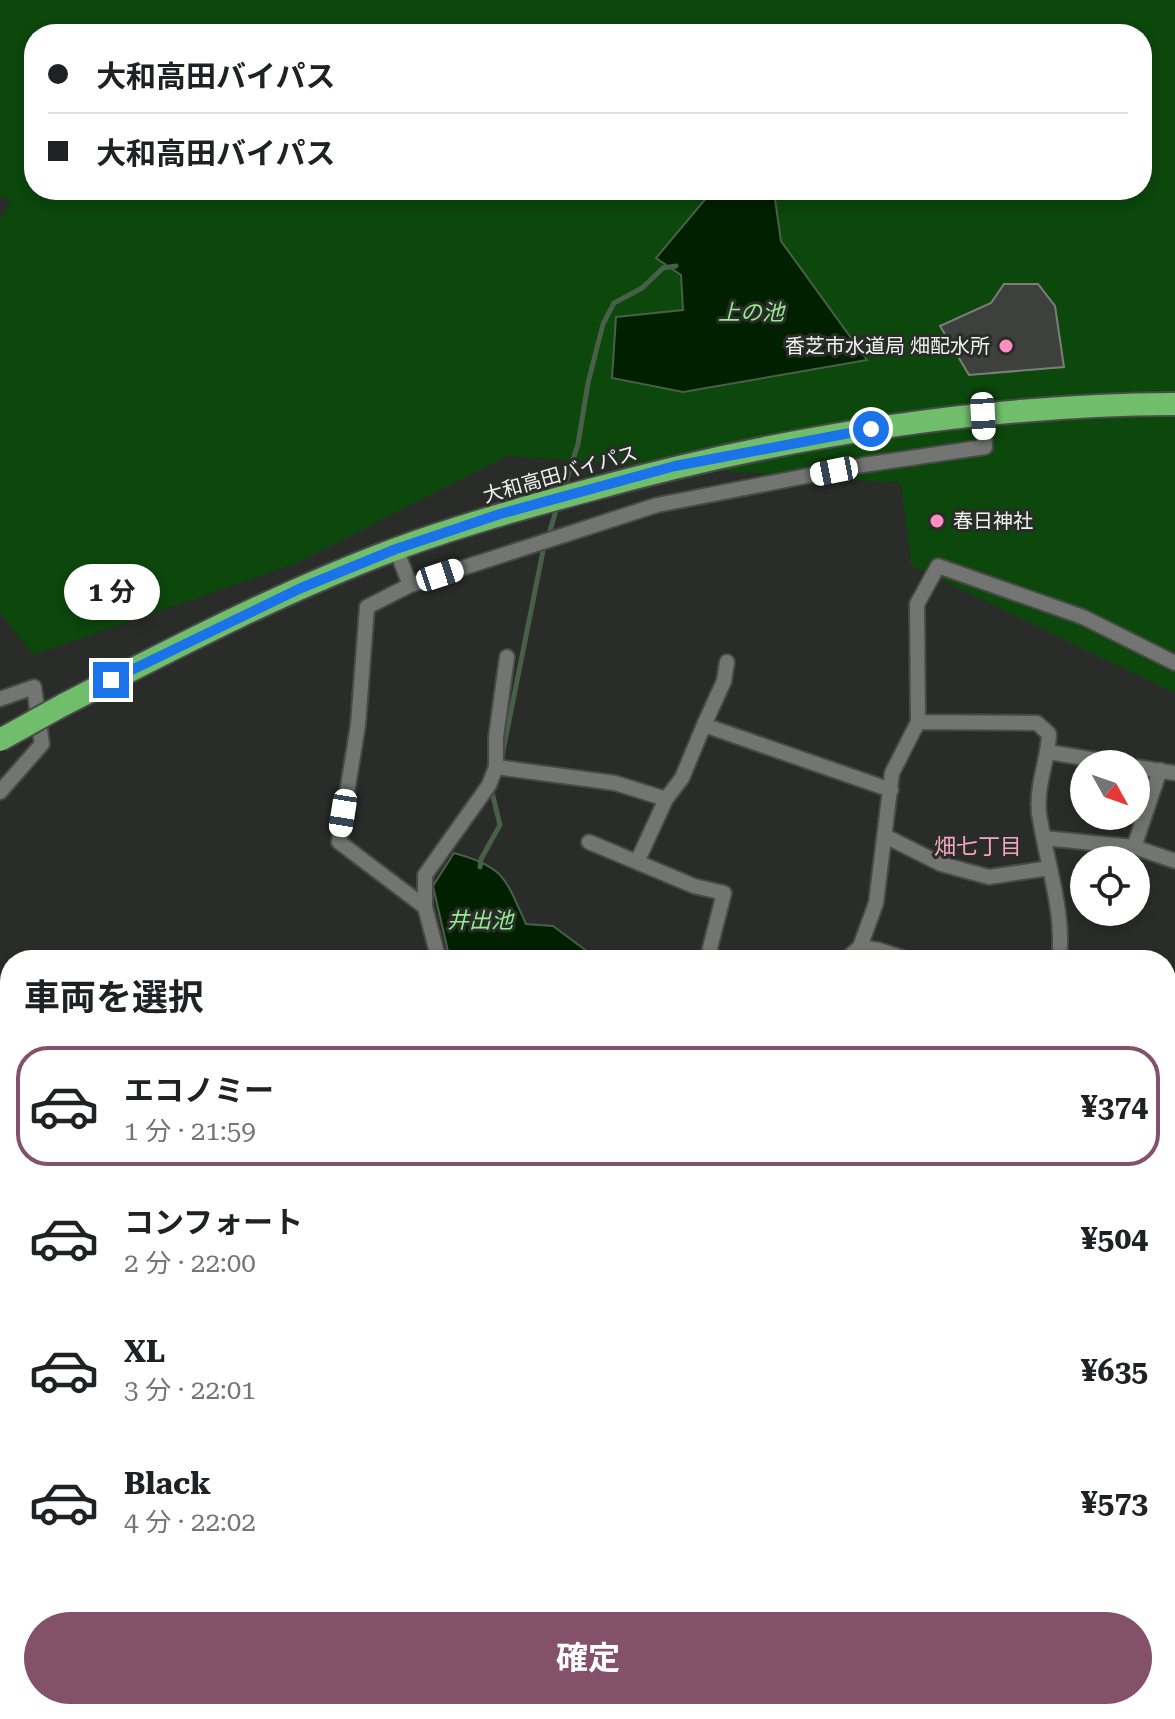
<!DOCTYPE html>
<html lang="ja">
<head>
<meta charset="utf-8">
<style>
  body { margin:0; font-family:"Roboto Serif","Noto Sans JP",serif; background:#f6f6f6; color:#202124; height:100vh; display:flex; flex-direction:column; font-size:30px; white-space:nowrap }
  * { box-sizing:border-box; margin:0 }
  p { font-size:26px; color:#757577 }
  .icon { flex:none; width:44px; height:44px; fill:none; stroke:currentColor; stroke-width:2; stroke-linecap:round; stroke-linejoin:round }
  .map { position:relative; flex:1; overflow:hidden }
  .drawer { position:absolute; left:0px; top:950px; width:1176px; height:770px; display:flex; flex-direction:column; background:#fff; border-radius:32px 32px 0 0; box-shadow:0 4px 12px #0003 }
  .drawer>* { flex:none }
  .guide { position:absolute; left:24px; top:24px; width:1128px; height:176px; border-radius:32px; box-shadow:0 4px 12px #0003; display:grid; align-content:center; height:176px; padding:0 24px; background:#fff }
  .needle { width:52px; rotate:130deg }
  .controls { position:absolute; left:1070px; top:750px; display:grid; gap:16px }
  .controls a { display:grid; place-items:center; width:80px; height:80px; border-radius:50%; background:#fff; box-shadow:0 4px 12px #0003; font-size:40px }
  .end { position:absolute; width:36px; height:36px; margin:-18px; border:10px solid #1a73e8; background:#fff; box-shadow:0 0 0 4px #fff }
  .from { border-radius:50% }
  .bubble { position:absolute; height:56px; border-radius:28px; background:#fff; box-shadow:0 4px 12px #0003; font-size:26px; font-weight:700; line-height:56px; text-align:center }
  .car { position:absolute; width:24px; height:48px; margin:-24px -12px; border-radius:10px; box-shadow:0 0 6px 2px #0007; background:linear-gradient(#fff 24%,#345 0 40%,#fff 0 76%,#345 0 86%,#fff 0) }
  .guide b { display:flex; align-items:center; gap:28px; height:76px; font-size:30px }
  .guide b+b { border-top:2px solid #e0e0e0 }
  .guide i { width:20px; height:20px; background:#202124 }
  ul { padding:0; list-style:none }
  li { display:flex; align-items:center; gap:24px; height:120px; margin:0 16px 12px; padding:0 8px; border:4px solid transparent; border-radius:32px }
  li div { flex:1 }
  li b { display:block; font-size:30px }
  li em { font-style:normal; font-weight:700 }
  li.on { border-color:#83526a }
  li>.icon { width:72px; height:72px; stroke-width:1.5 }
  h2 { padding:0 24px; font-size:36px; line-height:96px }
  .action { display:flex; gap:16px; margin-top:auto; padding:16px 24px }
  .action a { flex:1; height:92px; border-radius:48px; background:#83526a; color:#fff; font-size:32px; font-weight:700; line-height:92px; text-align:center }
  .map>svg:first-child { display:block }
</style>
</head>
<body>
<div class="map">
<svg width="1175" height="1719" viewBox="0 0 1175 1719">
  <rect width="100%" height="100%" fill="#2a2c2a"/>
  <path fill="#0c470c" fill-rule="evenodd" d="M0,0H1175V693L911,565L901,483L507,456L294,564L33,655L0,612V220L11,201L0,197ZM34,34H1142V190H766L775,199L781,241L796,260L612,378L683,310L681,275L657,257L713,190H34Z"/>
  <path fill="#002000" stroke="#485f48" stroke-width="2" d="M713,190H766L775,199L781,241L867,360L683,392L612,378L616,317L683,310L681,275L656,258Z
    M454,853C505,867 505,878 526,924L553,926L588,952L584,960H450L433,886Z
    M10,1699V1710H204L205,1719H5L4,1706Z"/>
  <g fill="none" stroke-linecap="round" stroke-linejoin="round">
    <path stroke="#485f48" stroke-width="5" d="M563,491L578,444L588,383L603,324L614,303L642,288L663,268L676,266
      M548,537L558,504
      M502,756L544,546
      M480,867L481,859L500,825L491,788"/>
  </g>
  <path fill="#3e403d" stroke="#7a7d7a" stroke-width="2" d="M1004,284H1038L1055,306L1064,367L969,375L940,326L991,303Z"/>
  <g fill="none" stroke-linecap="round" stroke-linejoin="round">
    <g stroke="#484a47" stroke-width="18">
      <path id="minor" d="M396,549L410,585
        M0,699L34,687L42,744L0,792
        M918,722L1037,723L1049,734C1048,761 1036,785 1039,813C1046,862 1065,911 1059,960
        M704,725L724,681L727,662
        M1048,752L1120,764
        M496,767L615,783L666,799
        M1136,767L1175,773
        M885,836L941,864L989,877L1050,868
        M1044,838L1134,847L1175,861
        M589,842L694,886L724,893L707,960
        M1134,847L1160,770
        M637,862L666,799L682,778L704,725L891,790
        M425,907V875L489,785L496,767V737L507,657
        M860,947L879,950L909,960
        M443,960L437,953L425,907L339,842L358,725L367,607L410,585L657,505L863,465L985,447L983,416
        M845,960L860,947L876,903L892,773L918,722L917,604L938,566L1083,617L1175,663
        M1166,1266L1175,1270
        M1166,1560L1175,1565
        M535,1719L540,1710
        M711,1719L714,1710
        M866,1719L868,1710"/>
    </g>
    <g stroke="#484a47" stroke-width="26">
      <path id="trunk" d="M63,705C172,649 281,592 396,549C458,526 522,508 586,491C777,438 976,405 1175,404
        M1162,1719L1175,1709"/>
    </g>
    <use href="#minor" stroke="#737572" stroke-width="14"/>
    <use href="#trunk" stroke="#70bd6c" stroke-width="22"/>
    <g stroke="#a4a6a4" stroke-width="8">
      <path id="rail" d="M1166,1363L1175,1359
        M0,1497H10"/>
    </g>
    <use href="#rail" stroke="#2a2c2a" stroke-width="5" stroke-dasharray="15" stroke-linecap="butt"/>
    <g stroke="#484a47" stroke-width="26" stroke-linecap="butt">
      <path id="trunk-bridge" d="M0,740L63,705"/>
    </g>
    <use href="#trunk-bridge" stroke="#70bd6c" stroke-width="22"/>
  </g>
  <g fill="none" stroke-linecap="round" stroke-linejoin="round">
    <path stroke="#1a73e8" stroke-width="10" d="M111,680L301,588L396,549L500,514L675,466L871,429"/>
  </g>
  <g fill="#fd8ec0" stroke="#2a2c2a" stroke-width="3">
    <circle cx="1006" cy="346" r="8"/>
    <circle cx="937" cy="521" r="8"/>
  </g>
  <g text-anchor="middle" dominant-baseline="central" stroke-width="6" stroke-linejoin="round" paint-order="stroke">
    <g font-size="20" fill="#f0f2f0" stroke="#2a2c2a" text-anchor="end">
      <text x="990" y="346">香芝市水道局 畑配水所</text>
      <text x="953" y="521" text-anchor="start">春日神社</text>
    </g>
    <g font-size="20" fill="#f0f2f0" stroke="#2a2c2a">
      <text transform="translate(560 474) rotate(-16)">大和高田バイパス</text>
    </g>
    <g font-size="22" font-style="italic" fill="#92ed8d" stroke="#2a2c2a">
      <text x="751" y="312">上の池</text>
      <text x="480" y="920">井出池</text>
    </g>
    <g font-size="22" fill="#f3a5c5" stroke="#2a2c2a">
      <text x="978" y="846">畑七丁目</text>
    </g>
  </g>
</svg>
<div class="controls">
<a><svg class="needle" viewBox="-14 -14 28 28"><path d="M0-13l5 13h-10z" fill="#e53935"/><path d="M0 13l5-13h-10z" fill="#757577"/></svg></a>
<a><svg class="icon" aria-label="locate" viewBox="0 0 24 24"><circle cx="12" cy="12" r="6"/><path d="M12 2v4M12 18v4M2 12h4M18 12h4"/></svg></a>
</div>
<i class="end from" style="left:871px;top:429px"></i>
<i class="end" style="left:111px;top:680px"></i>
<div class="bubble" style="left:64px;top:564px;width:96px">1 分</div>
<i class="car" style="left:983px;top:416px;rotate:177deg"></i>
<i class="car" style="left:834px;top:471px;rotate:259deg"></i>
<i class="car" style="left:440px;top:575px;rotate:72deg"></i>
<i class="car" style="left:343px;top:813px;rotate:189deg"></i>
<div class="guide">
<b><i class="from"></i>大和高田バイパス</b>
<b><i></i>大和高田バイパス</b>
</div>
<section class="drawer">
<h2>車両を選択</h2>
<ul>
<li class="on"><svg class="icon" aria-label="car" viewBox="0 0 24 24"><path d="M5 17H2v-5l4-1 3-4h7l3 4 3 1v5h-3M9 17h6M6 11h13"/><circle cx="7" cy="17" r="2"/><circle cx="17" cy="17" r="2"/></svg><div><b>エコノミー</b><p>1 分 · 21:59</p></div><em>¥374</em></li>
<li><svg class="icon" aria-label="car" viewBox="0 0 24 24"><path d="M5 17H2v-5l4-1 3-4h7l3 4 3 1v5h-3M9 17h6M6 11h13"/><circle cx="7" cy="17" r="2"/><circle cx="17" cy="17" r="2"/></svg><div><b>コンフォート</b><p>2 分 · 22:00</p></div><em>¥504</em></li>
<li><svg class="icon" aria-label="car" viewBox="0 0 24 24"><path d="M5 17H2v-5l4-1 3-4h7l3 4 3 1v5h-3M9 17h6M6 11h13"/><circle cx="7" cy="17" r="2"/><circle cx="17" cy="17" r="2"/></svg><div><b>XL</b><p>3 分 · 22:01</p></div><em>¥635</em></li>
<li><svg class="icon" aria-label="car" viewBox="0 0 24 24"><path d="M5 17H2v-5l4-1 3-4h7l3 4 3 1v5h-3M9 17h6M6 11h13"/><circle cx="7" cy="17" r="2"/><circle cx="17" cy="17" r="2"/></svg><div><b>Black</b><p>4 分 · 22:02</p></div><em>¥573</em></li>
</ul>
<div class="action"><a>確定</a></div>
</section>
</div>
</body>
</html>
